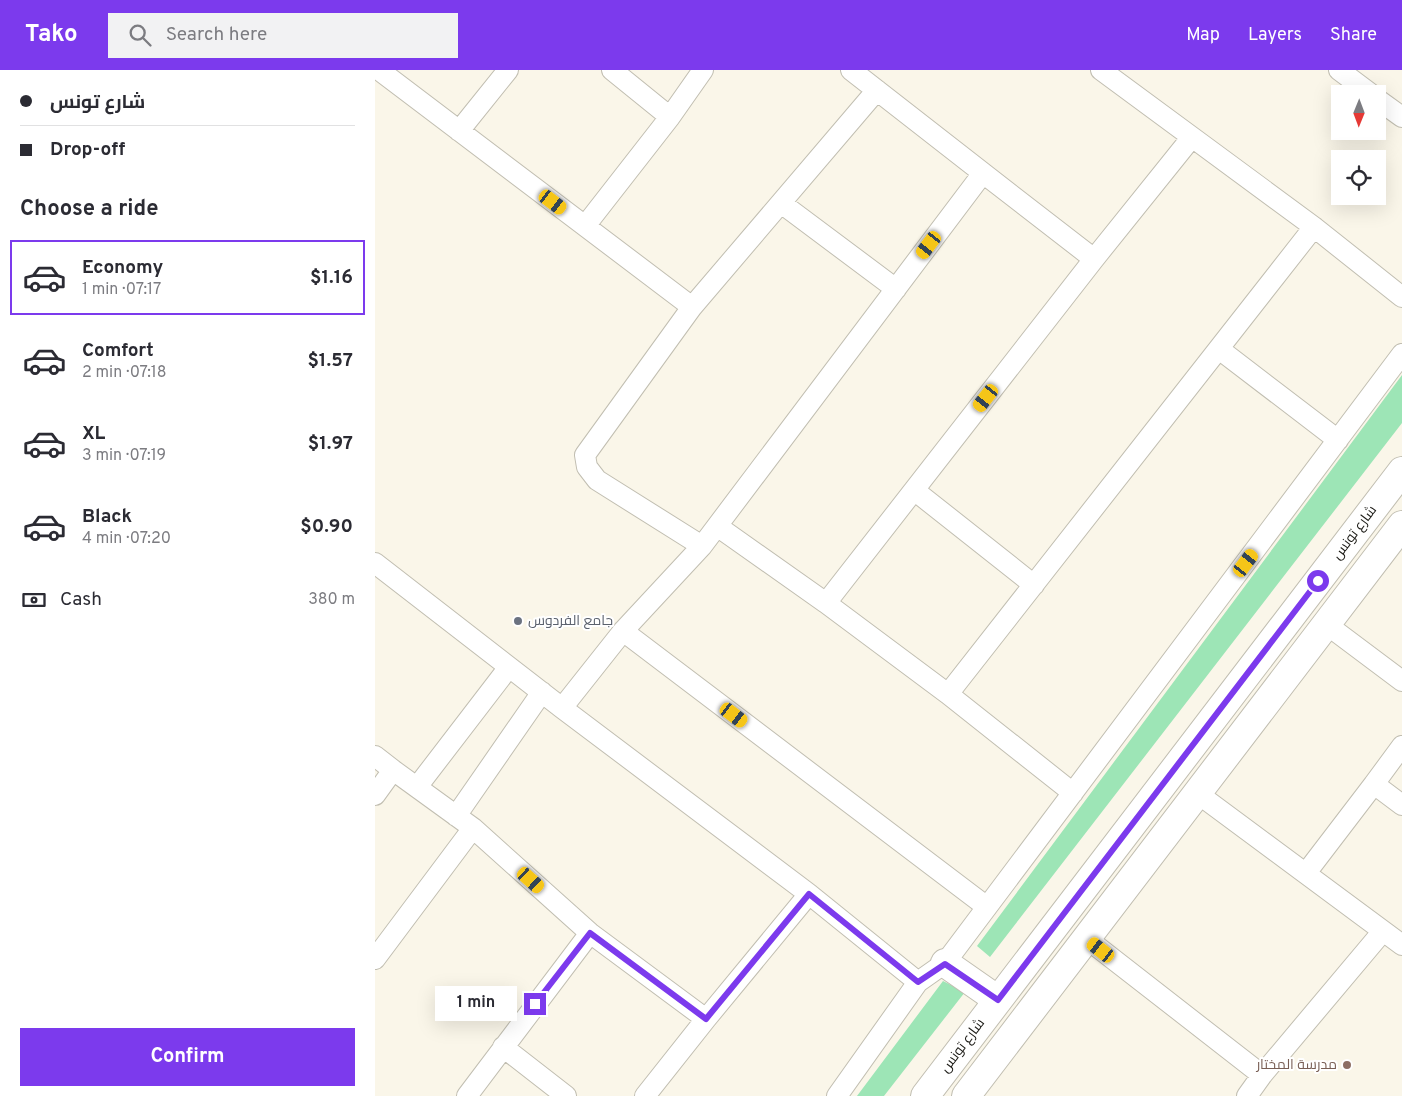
<!DOCTYPE html>
<html lang="en">
<head>
<meta charset="utf-8">
<style>
  body { margin:0; font-family:Overpass,Cairo,sans-serif; background:#f2f2f3; color:#2b2b33; height:100vh; display:flex; flex-direction:column; font-size:19px; white-space:nowrap }
  * { box-sizing:border-box; margin:0 }
  p { font-size:16px; color:#7c7c81 }
  .icon { flex:none; width:28px; height:28px; fill:none; stroke:currentColor; stroke-width:2; stroke-linecap:round; stroke-linejoin:round }
  .map { position:relative; flex:1; overflow:hidden }
  .sheet { display:flex; flex-direction:column; background:#fff; width:375px }
  .sheet>* { flex:none }
  .banner { display:grid; align-content:center; height:110px; padding:0 20px; background:#fff }
  .needle { width:32px; rotate:181deg }
  .tools { position:absolute; left:956px; top:15px; display:grid; gap:10px }
  .tools a { display:grid; place-items:center; width:55px; height:55px; border-radius:0px; background:#fff; box-shadow:0 5px 20px #0002; font-size:25px }
  .end { position:absolute; width:22px; height:22px; margin:-11px; border:6px solid #7c3aed; background:#fff; box-shadow:0 0 0 2px #fff }
  .from { border-radius:50% }
  .bubble { position:absolute; height:35px; border-radius:0px; background:#fff; box-shadow:0 5px 20px #0002; font-size:16px; font-weight:700; line-height:35px; text-align:center }
  .car { position:absolute; width:15px; height:30px; margin:-15px -8px; border-radius:6px; box-shadow:0 0 4px 1px #0007; background:linear-gradient(#f5c518 24%,#345 0 40%,#f5c518 0 76%,#345 0 86%,#f5c518 0) }
  .banner b { display:flex; align-items:center; gap:18px; height:48px; font-size:19px }
  .banner b+b { border-top:1px solid #e1e1e2 }
  .banner i { width:12px; height:12px; background:#2b2b33 }
  ul { padding:0; list-style:none }
  li { display:flex; align-items:center; gap:15px; height:75px; margin:0 10px 8px; padding:0 10px; border:2px solid transparent; border-radius:0px }
  li div { flex:1 }
  li b { display:block; font-size:19px }
  li em { font-style:normal; font-weight:700 }
  li.on { border-color:#7c3aed }
  li>.icon { width:45px; height:45px; stroke-width:1.5 }
  h2 { padding:0 20px; font-size:22px; line-height:60px }
  .pay { display:flex; align-items:center; gap:12px; height:55px; padding:0 20px; font-size:19px }
  .pay p { margin-inline-start:auto }
  .action { display:flex; gap:10px; margin-top:auto; padding:10px 20px }
  .action a { flex:1; height:58px; border-radius:0px; background:#7c3aed; color:#fff; font-size:20px; font-weight:700; line-height:58px; text-align:center }
  header { display:flex; align-items:center; gap:30px; box-sizing:border-box; height:70px; padding:0 25px; background:#7c3aed; color:#fff }
  header strong { font-size:24px }
  nav { display:flex; gap:28px; margin-inline-start:auto; font-size:18px }
  .search { width:350px; height:45px; background:#f2f2f3; display:flex; align-items:center; gap:12px; box-sizing:border-box; padding:0 18px; border-radius:0px; color:#7c7c81; font-size:19px }
  main { display:flex; flex:1; min-height:0 }
  .map>svg:first-child { display:block }
</style>
</head>
<body>
<header>
<strong>Tako</strong>
<div class="search"><svg class="icon" aria-label="search" viewBox="0 0 24 24"><circle cx="10" cy="10" r="6"/><path d="M15 15l6 6"/></svg>Search here</div>
<nav><a>Map</a><a>Layers</a><a>Share</a></nav>
</header>
<main>
<section class="sheet">
<div class="banner">
<b><i class="from"></i>شارع تونس</b>
<b><i></i>Drop-off</b>
</div>
<h2>Choose a ride</h2>
<ul>
<li class="on"><svg class="icon" aria-label="car" viewBox="0 0 24 24"><path d="M5 17H2v-5l4-1 3-4h7l3 4 3 1v5h-3M9 17h6M6 11h13"/><circle cx="7" cy="17" r="2"/><circle cx="17" cy="17" r="2"/></svg><div><b>Economy</b><p>1 min · 07:17</p></div><em>$1.16</em></li>
<li><svg class="icon" aria-label="car" viewBox="0 0 24 24"><path d="M5 17H2v-5l4-1 3-4h7l3 4 3 1v5h-3M9 17h6M6 11h13"/><circle cx="7" cy="17" r="2"/><circle cx="17" cy="17" r="2"/></svg><div><b>Comfort</b><p>2 min · 07:18</p></div><em>$1.57</em></li>
<li><svg class="icon" aria-label="car" viewBox="0 0 24 24"><path d="M5 17H2v-5l4-1 3-4h7l3 4 3 1v5h-3M9 17h6M6 11h13"/><circle cx="7" cy="17" r="2"/><circle cx="17" cy="17" r="2"/></svg><div><b>XL</b><p>3 min · 07:19</p></div><em>$1.97</em></li>
<li><svg class="icon" aria-label="car" viewBox="0 0 24 24"><path d="M5 17H2v-5l4-1 3-4h7l3 4 3 1v5h-3M9 17h6M6 11h13"/><circle cx="7" cy="17" r="2"/><circle cx="17" cy="17" r="2"/></svg><div><b>Black</b><p>4 min · 07:20</p></div><em>$0.90</em></li>
</ul>
<div class="pay"><svg class="icon" aria-label="cash" viewBox="0 0 24 24"><path d="M3 7h18v10H3z"/><circle cx="12" cy="12" r="2"/></svg>Cash<p>380 m</p></div>
<div class="action"><a>Confirm</a></div>
</section>
<div class="map">
<svg width="1027" height="1026" viewBox="0 0 1027 1026">
  <rect width="100%" height="100%" fill="#faf6e9"/>
  <path fill="#9de5b6" d="M1027,305V353L615,887L602,876Z
    M568,911L590,922L509,1026H482Z"/>
  <g fill="none" stroke-linecap="round" stroke-linejoin="round">
    <g stroke="#c1beb1" stroke-width="22">
      <path id="street" d="M4,0L317,237
        M237,0L295,47L328,0
        M476,0L608,103
        M726,0L939,157L1027,227
        M964,0L996,24
        M1002,29L1027,47
        M84,61L133,0
        M406,133L521,219
        M210,156L295,47
        M844,279L963,370
        M539,420L659,515
        M342,456L451,533L573,624
        M327,476L222,410L212,397L210,385L317,237L502,20
        M0,493L187,638L434,824L543,912L462,1026
        M451,533L719,189L817,67
        M951,554L1027,611
        M248,561L612,837
        M187,638L248,561L327,476L608,103L719,189
        M1027,676L999,714L1027,735
        M0,686L18,700
        M42,717L134,597
        M698,723L573,624L939,157
        M822,723L1027,875
        M0,725L18,700L98,758L215,863L331,949
        M81,746L167,622
        M931,803L999,714
        M711,868L887,1005
        M0,889L98,758
        M543,912L570,893L1027,284
        M128,977L191,1026
        M92,1026L215,863
        M270,1026L331,949L434,824
        M872,1026L887,1005L1008,861"/>
    </g>
    <g stroke="#c1beb1" stroke-width="30">
      <path id="secondary" d="M570,893L623,930
        M550,1026L1027,401
        M591,1026L1027,455"/>
    </g>
    <use href="#street" stroke="#fff" stroke-width="20"/>
    <use href="#secondary" stroke="#fff" stroke-width="28"/>
  </g>
  <g fill="none" stroke-linecap="round" stroke-linejoin="round">
    <path stroke="#7c3aed" stroke-width="6" d="M160,934L215,863L331,949L434,824L543,912L570,894L623,930L943,511"/>
  </g>
  <circle fill="#6b7280" stroke="#fff" stroke-width="2" cx="143" cy="551" r="5"/>
  <circle fill="#8d6e63" stroke="#fff" stroke-width="2" cx="972" cy="995" r="5"/>
  <g text-anchor="middle" dominant-baseline="central" stroke-width="4" stroke-linejoin="round" paint-order="stroke">
    <g font-size="14" fill="#1b1a15" stroke="#fff">
      <text transform="translate(980 463) rotate(-53)">شارع تونس</text>
      <text transform="translate(588 976) rotate(-53)">شارع تونس</text>
    </g>
    <g font-size="14" fill="#5b616d" stroke="#fff" text-anchor="start">
      <text x="153" y="551">جامع الفردوس</text>
    </g>
    <g font-size="14" fill="#785e54" stroke="#fff" text-anchor="end">
      <text x="962" y="995">مدرسة المختار</text>
    </g>
  </g>
</svg>
<div class="tools">
<a><svg class="needle" viewBox="-14 -14 28 28"><path d="M0-13l5 13h-10z" fill="#e53935"/><path d="M0 13l5-13h-10z" fill="#7c7c81"/></svg></a>
<a><svg class="icon" aria-label="locate" viewBox="0 0 24 24"><circle cx="12" cy="12" r="6"/><path d="M12 2v4M12 18v4M2 12h4M18 12h4"/></svg></a>
</div>
<i class="end from" style="left:943px;top:511px"></i>
<i class="end" style="left:160px;top:934px"></i>
<div class="bubble" style="left:60px;top:916px;width:82px">1 min</div>
<i class="car" style="left:178px;top:132px;rotate:127deg"></i>
<i class="car" style="left:554px;top:175px;rotate:217deg"></i>
<i class="car" style="left:611px;top:328px;rotate:218deg"></i>
<i class="car" style="left:871px;top:493px;rotate:37deg"></i>
<i class="car" style="left:359px;top:645px;rotate:127deg"></i>
<i class="car" style="left:156px;top:810px;rotate:132deg"></i>
<i class="car" style="left:726px;top:880px;rotate:308deg"></i>
</div>
</main>
</body>
</html>
